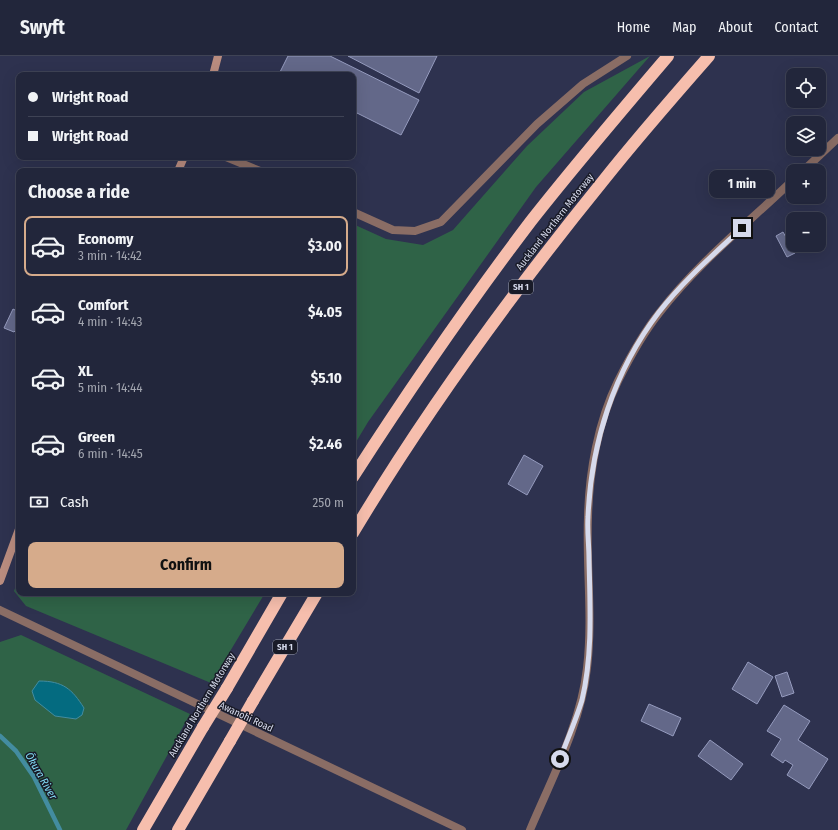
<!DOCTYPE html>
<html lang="en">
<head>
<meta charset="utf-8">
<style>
  body { margin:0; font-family:"Fira Sans Condensed",sans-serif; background:#2e3246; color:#f1f3f6; height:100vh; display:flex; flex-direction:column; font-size:15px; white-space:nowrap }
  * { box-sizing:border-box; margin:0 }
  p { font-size:13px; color:#a2a5af }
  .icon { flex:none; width:22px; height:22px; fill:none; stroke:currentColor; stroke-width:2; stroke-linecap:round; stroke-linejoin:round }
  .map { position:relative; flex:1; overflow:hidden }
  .side { position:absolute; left:16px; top:112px; width:340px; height:428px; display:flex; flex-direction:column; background:#22263b; border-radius:8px; box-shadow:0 4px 16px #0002,0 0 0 1px #3f4355 }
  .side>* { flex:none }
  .guide { position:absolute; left:16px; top:16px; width:340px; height:88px; border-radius:8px; box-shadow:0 4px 16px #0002,0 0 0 1px #3f4355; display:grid; align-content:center; height:88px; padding:0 12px; background:#22263b }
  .controls { position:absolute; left:786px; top:12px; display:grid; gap:8px }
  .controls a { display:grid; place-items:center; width:40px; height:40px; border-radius:8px; background:#22263b; box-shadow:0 4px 16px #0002,0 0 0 1px #3f4355; font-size:20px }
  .end { position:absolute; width:18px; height:18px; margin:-9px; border:5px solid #d6daec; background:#111; box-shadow:0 0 0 2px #111 }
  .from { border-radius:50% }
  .bubble { position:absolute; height:28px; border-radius:8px; background:#22263b; box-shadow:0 4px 16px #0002,0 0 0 1px #3f4355; font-size:13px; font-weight:700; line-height:28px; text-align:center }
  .guide b { display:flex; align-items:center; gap:14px; height:38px; font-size:15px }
  .guide b+b { border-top:1px solid #3f4355 }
  .guide i { width:10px; height:10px; background:#f1f3f6 }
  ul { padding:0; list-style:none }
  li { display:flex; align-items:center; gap:12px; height:60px; margin:0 8px 6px; padding:0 4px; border:2px solid transparent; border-radius:8px }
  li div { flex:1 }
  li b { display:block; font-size:15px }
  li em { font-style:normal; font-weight:700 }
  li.selected { border-color:#d6ab8b }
  li>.icon { width:36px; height:36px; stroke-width:1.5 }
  h2 { padding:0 12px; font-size:18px; line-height:48px }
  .pay { display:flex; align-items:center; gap:10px; height:44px; padding:0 12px; font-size:15px }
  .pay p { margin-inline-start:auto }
  .action { display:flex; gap:8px; margin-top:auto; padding:8px 12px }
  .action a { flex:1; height:46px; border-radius:8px; background:#d6ab8b; color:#111; font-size:16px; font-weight:700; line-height:46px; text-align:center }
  header { display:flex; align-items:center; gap:24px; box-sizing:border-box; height:56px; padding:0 20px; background:#22263b; border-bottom:1px solid #3f4355 }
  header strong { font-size:19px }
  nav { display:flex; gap:22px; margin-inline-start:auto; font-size:14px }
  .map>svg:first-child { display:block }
</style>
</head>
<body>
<header>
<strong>Swyft</strong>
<nav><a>Home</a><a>Map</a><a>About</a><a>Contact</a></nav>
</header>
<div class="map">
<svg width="838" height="774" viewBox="0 0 838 774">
  <rect width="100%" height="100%" fill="#2e324f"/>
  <path fill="#2f6347" d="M650,0L536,131L368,366L353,391V168L386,183L423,189L453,174L527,90L584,36Z
    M19,522V537H265L211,627L26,550L14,535Z
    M21,579L190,658L126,774H0V586Z"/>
  <path fill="#046b80" stroke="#438ca0" d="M39,625C63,625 72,633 84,652L82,659L76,663L55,660L35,644L32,635Z"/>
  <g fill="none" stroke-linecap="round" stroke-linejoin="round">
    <path stroke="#438ca0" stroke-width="4.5" d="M0,680L16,695L34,721L60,774"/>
  </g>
  <path fill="#636889" stroke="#959bbe" d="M288,0H330L419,44L401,79L353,55V19H281L279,18Z
    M348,0H437L419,37Z
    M783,176L795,197L787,201L776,180Z
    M13,253L19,256V275L16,274L14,276L4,272Z
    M524,399L543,410L527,439L508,428Z
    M748,606L773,621L757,648L732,633Z
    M787,616L794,637L782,641L775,620Z
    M649,648L681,662L673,680L641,665Z
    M784,649L810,665L798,684L828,703L809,733L787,719L793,709L785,704L783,707L771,699L781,683L767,675Z
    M710,684L743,708L731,724L698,700Z"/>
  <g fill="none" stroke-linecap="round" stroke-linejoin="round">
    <path stroke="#8a6d65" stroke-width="8" d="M353,156L393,174L415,175L441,166L537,68L583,28L627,0"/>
    <path stroke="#8a6d65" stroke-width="8" d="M226,101L260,115
      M803,115L838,82
      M0,554L462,774
      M530,774C552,722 581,668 587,612C593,561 586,511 588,461C589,416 598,366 618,325C630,301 643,277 660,256C698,207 748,167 793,124"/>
    <path stroke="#b98c7f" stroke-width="8" d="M213,19L218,0
      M178,115L184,101
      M0,525L19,473"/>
    <path stroke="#f6bead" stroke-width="12" d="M353,421C409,334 468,248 531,165C575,109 622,54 668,0
      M353,477C427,353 513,236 603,125C637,82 673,41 709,0
      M227,632L282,537
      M253,645L317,537
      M143,774L203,671
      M178,774L230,685"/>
    <path stroke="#f6bead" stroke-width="12" d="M203,671L227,632
      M230,685L253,645"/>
  </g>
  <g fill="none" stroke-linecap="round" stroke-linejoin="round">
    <path stroke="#d6daec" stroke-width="5" d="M560,703C567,684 576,664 582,644C593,598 590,549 589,503C589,489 587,475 588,461C591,387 614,315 659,256C683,225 713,199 742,172"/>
  </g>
  <g text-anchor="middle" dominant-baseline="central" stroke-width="3" stroke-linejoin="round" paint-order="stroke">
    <g fill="#191b28" stroke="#9da1b1" stroke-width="1">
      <rect x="509" y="224" width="24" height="14" rx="3"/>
      <rect x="273" y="584" width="24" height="14" rx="3"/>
    </g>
    <g font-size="9" font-weight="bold" fill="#d6daec">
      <text x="521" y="231">SH 1</text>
      <text x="285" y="591">SH 1</text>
    </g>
    <g font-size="10" fill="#d6daec" stroke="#191b28">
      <text transform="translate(555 166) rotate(-52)">Auckland Northern Motorway</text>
      <text transform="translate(202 649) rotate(-59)">Auckland Northern Motorway</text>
      <text transform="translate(246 661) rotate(25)">Awanohi Road</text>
    </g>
    <g font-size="11" font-style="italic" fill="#83def7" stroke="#191b28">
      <text transform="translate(41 720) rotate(60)">Ōkura River</text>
    </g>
  </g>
</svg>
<div class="controls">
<a><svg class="icon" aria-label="locate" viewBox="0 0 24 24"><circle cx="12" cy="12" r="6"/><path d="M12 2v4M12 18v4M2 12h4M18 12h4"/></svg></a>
<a><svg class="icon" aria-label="layers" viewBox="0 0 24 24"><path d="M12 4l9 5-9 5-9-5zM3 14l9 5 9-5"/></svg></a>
<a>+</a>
<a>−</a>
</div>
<i class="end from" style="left:560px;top:703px"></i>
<i class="end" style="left:742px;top:172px"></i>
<div class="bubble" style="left:709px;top:114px;width:66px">1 min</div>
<div class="guide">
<b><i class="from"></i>Wright Road</b>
<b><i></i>Wright Road</b>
</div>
<section class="side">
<h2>Choose a ride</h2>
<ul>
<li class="selected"><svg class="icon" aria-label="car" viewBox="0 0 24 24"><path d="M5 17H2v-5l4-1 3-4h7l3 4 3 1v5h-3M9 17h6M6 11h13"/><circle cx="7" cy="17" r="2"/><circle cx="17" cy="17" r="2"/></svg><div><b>Economy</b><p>3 min · 14:42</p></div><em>$3.00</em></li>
<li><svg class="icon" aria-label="car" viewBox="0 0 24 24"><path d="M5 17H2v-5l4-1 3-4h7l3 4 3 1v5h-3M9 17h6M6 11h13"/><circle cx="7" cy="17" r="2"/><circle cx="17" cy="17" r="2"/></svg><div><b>Comfort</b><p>4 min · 14:43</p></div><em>$4.05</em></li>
<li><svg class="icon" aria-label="car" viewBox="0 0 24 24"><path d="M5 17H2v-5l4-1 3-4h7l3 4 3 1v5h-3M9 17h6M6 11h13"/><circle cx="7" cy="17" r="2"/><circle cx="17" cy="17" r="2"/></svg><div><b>XL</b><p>5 min · 14:44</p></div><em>$5.10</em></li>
<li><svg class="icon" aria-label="car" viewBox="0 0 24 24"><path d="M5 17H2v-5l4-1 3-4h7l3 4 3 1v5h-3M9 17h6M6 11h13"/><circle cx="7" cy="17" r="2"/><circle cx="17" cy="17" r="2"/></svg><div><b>Green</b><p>6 min · 14:45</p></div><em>$2.46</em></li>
</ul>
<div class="pay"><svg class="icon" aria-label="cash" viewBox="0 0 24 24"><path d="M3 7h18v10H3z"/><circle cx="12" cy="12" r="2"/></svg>Cash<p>250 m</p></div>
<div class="action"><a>Confirm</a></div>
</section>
</div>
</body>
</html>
